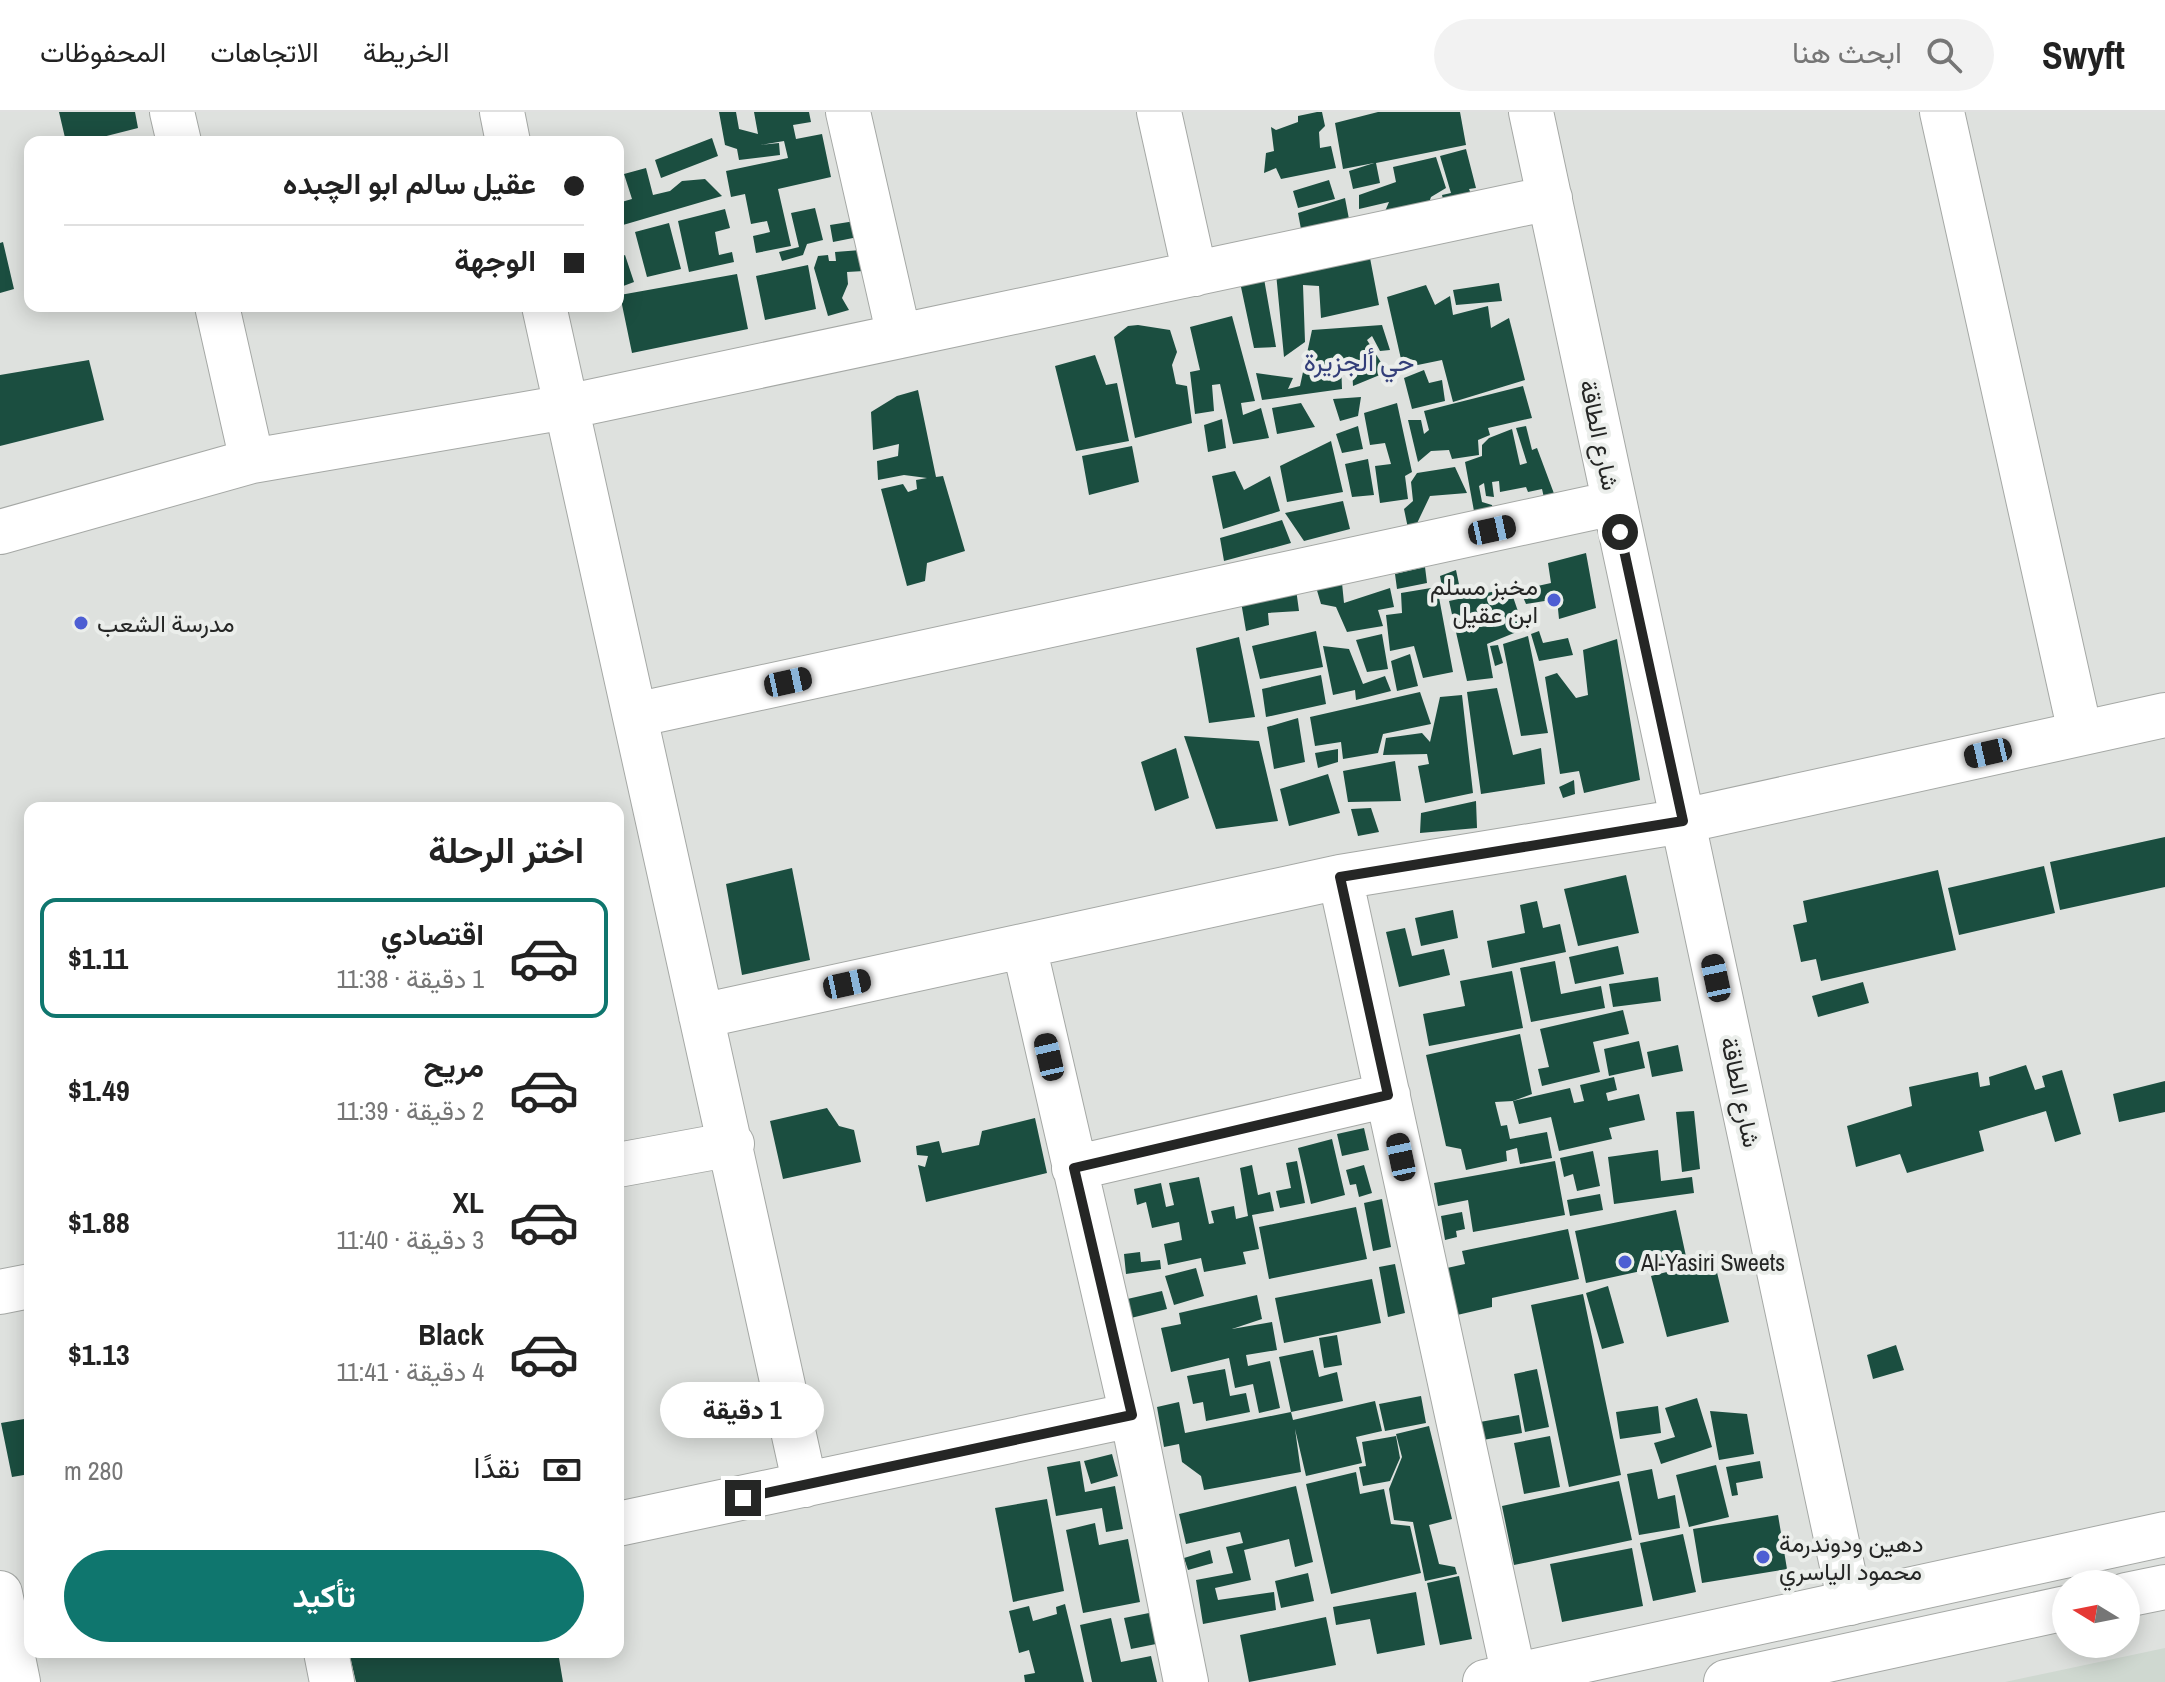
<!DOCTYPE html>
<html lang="ar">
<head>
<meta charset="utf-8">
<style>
  body { margin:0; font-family:"Archivo Narrow",Vazirmatn,sans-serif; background:#f2f2f2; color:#222; direction:rtl; height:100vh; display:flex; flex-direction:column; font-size:30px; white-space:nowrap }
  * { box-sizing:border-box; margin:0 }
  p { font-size:26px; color:#767676 }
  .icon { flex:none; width:44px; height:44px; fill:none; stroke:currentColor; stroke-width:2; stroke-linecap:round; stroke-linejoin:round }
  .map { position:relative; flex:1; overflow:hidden; direction:ltr }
  .side { position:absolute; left:24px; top:690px; width:600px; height:856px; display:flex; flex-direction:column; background:#fff; border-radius:16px; box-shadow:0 4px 20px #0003; direction:rtl }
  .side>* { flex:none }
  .top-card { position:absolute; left:24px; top:24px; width:600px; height:176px; border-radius:16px; box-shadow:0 4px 20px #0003; direction:rtl; display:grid; align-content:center; height:176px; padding:0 40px; background:#fff }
  .needle { width:52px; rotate:280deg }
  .tools { position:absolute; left:2052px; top:1458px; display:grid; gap:16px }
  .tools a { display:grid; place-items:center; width:88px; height:88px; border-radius:50%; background:#fff; box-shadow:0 4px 20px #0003; font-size:40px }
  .end { position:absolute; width:36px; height:36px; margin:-18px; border:10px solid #252625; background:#fff; box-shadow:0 0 0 4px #fff }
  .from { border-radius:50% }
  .bubble { position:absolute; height:56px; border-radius:28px; background:#fff; box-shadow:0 4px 20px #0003; font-size:26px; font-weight:700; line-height:56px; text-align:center; direction:rtl }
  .car { position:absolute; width:24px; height:48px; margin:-24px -12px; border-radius:10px; box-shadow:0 0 6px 2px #0007; background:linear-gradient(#222 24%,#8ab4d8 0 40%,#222 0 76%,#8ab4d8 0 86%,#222 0) }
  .top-card b { display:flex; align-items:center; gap:28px; height:76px; font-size:30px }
  .top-card b+b { border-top:2px solid #e0e0e0 }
  .top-card i { width:20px; height:20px; background:#222 }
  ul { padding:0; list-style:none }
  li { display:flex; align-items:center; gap:24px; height:120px; margin:0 16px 12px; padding:0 24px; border:4px solid transparent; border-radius:16px }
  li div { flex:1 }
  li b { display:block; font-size:30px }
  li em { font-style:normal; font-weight:700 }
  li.selected { border-color:#0f766e }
  li>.icon { width:72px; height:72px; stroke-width:1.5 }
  h2 { padding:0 40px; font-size:36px; line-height:96px }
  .pay { display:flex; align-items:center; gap:20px; height:88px; padding:0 40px; font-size:30px }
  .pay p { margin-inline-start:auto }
  .button { display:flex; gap:16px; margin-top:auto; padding:16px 40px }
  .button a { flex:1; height:92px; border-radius:48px; background:#0f766e; color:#fff; font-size:32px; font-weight:700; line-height:92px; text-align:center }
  header { display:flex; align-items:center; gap:48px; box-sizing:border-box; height:112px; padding:0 40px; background:#fff; border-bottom:2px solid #e0e0e0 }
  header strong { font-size:38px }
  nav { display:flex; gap:44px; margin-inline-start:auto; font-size:28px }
  .search { width:560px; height:72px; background:#f2f2f2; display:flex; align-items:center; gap:20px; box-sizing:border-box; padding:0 28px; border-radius:44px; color:#767676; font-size:30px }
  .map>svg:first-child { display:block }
</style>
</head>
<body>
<header>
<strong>Swyft</strong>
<div class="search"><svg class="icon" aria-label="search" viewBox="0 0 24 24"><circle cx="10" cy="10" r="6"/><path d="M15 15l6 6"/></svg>ابحث هنا</div>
<nav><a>الخريطة</a><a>الاتجاهات</a><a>المحفوظات</a></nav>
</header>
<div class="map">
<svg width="2165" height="1570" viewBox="0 0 2165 1570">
  <rect width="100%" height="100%" fill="#dee1de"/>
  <path fill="#cfd8d0" d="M2165,1536V1570H2005Z"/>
  <path fill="#1b4e40" d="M59,0H135L138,16L83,30H66Z
    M719,0H736L739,17L758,22L754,0H809L811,10L793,13L796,27L822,22L831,65L778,77L791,134L756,141L753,124L770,120L767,109L751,112L745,82L731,85L726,59L788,46L784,29L760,33L779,31L780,43L739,48L737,37L725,33Z
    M1317,0H1322L1325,14L1319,20L1320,36L1331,34L1336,56L1281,67L1276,56L1264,61L1266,41L1274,39L1271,15L1276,18L1298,10V4Z
    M1378,0H1460L1466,33L1376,51L1380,71L1353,77L1349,59L1374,51L1343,57L1335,11Z
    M712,26L718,44L661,66L655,48Z
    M1466,37L1476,76L1469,77L1472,84L1447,104L1442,83L1451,81L1440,44Z
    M1436,45L1446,76L1431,85L1422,111L1383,104L1389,90L1359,97V83L1396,70L1393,55Z
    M646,56L653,83L670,79L682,69L705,67L722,84L623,113L618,91L632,87L624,62Z
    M1329,68L1335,87L1298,96L1293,79Z
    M1345,86L1352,123L1304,133L1298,101Z
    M815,96L823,128L807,132L803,143L782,149L779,140L799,135L791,101Z
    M725,97L730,116L715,120L719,143L732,140L734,150L689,160L678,109Z
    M855,109L868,123L833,130L830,113Z
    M669,111L681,157L647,165L635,120Z
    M3,130L14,177L0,181V131Z
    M861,138L864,159L847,160L848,172L842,186L849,198L828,204L814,156L818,144L828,143L829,149H836L835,140Z
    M625,143L634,170L618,176V146Z
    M1370,146L1379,193L1321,206L1319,174L1303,173L1305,230L1284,245L1276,161Z
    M808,153L816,197L765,208L756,164Z
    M1238,161H1263L1276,235L1254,236Z
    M737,162L748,217L632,241L620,183Z
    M1499,171L1502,189L1456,193L1453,178Z
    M1426,173L1435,193L1450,184L1453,203L1488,194L1491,216L1509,206L1525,268L1453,290L1442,248L1403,256L1387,185Z
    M1232,204L1255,289L1241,291L1243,303L1261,296L1269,326L1233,332L1220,272L1212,273L1214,299L1195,302L1190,260L1200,258L1190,215Z
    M1138,213L1170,218L1177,240L1172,253L1176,272L1187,274L1192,311L1135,326L1114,225L1128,214Z
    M1382,213L1390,238L1380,239L1372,224L1367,228L1387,260L1353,274L1352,255L1341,250L1342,277L1262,288L1256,261L1293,266L1288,277L1300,274L1312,218Z
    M1095,243L1106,273L1117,271L1129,329L1076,339L1055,254Z
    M89,248L104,308L0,334V263Z
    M1424,258L1429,271L1442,268L1445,289L1412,297L1404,266Z
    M1523,274L1532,306L1488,316L1490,323L1478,328L1479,343L1452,347L1449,338L1431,339L1418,350L1408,308H1421L1424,322L1429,318L1424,299Z
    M918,278L936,365L943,364L965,439L927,451L925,469L907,474L881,377L903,372L908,380L917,377L916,368L927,366L904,363L878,368L877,349L898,344L899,332L873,338L871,300L897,284Z
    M1361,285L1358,304L1340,309L1333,287Z
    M1301,291L1315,315L1277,322L1272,296Z
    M1397,291L1412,360L1405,364L1408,387L1380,391L1375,354L1391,352L1385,331L1370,333L1364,301Z
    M1222,307L1226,336L1208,340L1204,313Z
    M1358,314L1363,337L1342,341L1336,322Z
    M1526,314L1532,338L1537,336L1559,395L1547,399L1542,377L1528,380L1526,375L1500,380L1499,369L1492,370L1494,385L1486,384L1484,371L1479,374L1482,390L1492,393L1495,406L1476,410L1465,350L1482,344V333L1489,326L1512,317L1520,353L1527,351L1516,316Z
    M1331,329L1343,380L1287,390L1280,354Z
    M1132,334L1139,370L1089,383L1082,344Z
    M1368,347L1374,383L1352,385L1345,352Z
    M1455,355L1467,381L1430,384L1410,426L1404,397L1413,389L1411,370L1417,361Z
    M1235,359L1244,378L1270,364L1280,399L1223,417L1212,364Z
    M1343,389L1350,417L1304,429L1285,401Z
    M1282,408L1291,431L1224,449L1220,426Z
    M1586,441L1596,496L1559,507L1557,487L1526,492L1520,478L1551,471L1548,451Z
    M1425,455L1427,471L1397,477L1395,462Z
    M1456,458L1460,477L1443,480L1440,464Z
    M1342,471L1344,491L1390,476L1394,495L1378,498L1383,514L1347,520L1336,495L1321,492L1316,475Z
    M1437,475L1453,560L1423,566L1414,534L1390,539L1386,503L1402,501L1401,481Z
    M1510,476L1524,517L1487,532L1493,566L1467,569L1449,489Z
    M1296,477L1299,499L1268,501L1269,513L1246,519L1240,484Z
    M1316,519L1323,555L1260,567L1252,534Z
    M1539,519L1543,531L1568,526L1573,543L1539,549L1531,522Z
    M1382,522L1388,557L1367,560L1356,528Z
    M1528,524L1548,621L1521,624L1503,532Z
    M1239,525L1255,605L1209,611L1196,536Z
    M1617,527L1640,668L1584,681L1579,659L1560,662L1545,565L1557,561L1576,586L1588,583L1583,538Z
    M1498,533L1503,551L1495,554L1490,534Z
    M1323,534L1349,537L1363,572L1385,564L1391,579L1356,588L1355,578L1333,583Z
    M1410,542L1418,574L1397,579L1391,549Z
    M1321,563L1326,592L1266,605L1262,577Z
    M1497,576L1513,643L1541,636L1545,672L1481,682L1467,580Z
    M1420,580L1431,612L1383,622L1378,641L1343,647L1341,630L1315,634L1310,605Z
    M1462,583L1473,681L1425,691L1418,654L1429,652L1427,642L1383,643L1386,626L1422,621L1430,630L1440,585Z
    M1298,606L1305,650L1274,657L1267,615Z
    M1184,624L1259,629L1278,709L1216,717Z
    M1176,636L1189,686L1155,699L1141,650Z
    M1338,637V650L1318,656L1315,641Z
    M1395,649L1401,689L1348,690L1343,659Z
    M1328,662L1340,701L1289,714L1280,677Z
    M1574,668L1575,682L1563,686L1559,675Z
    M1476,689L1477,716L1420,721L1421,701Z
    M1371,696L1379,720L1358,724L1351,697Z
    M2165,725V775L2060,798L2050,750Z
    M2044,754L2055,801L1959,823L1948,776Z
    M792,756L810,848L742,863L726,772Z
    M1938,758L1956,838L1821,869L1816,847L1801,850L1793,813L1807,810L1803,789Z
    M1626,763L1639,821L1578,834L1564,777Z
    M1537,789L1543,816L1560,812L1566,840L1492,856L1487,829L1525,821L1520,793Z
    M1453,798L1458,826L1421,834L1415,806Z
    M1405,816L1412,844L1444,837L1450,863L1399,875L1386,820Z
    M1618,834L1624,862L1575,872L1569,845Z
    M1555,849L1561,882L1601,874L1605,896L1531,910L1520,856Z
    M1512,859L1523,916L1429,934L1423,902L1465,894L1460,869Z
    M1658,865L1661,889L1613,895L1609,872Z
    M1863,870L1869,891L1818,905L1812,884Z
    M1623,898L1629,922L1593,930L1600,960L1542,974L1538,957L1549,955L1540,917Z
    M1520,922L1532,982L1513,989L1570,976L1574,991L1584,989L1580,973L1614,965L1617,978L1606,981L1608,989L1639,982L1645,1008L1609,1016L1612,1027L1559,1039L1551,1005L1519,1012L1513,989L1495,990L1501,1014L1507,1013L1510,1027L1547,1020L1552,1046L1520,1052L1517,1036L1506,1039L1507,1049L1466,1058L1461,1037L1446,1034L1426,943Z
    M1639,929L1645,956L1609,964L1604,937Z
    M1678,933L1683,959L1652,965L1647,940Z
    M2026,953L2035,978L2045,975L2042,964L2062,958L2081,1022L2055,1030L2046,999L1979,1019L1984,1039L1907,1061L1900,1042L1856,1055L1847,1014L1912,994L1909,975L1978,960L1980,975L1990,973L1989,965Z
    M2165,969V1000L2119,1010L2113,982Z
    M827,996L839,1014L854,1018L861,1050L783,1067L770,1009Z
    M1694,999L1700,1057L1682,1060L1676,1000Z
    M1035,1006L1047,1061L926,1090L918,1053L925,1055L928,1044L917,1043L916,1034L939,1029L942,1041L979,1033L982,1019Z
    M1364,1016L1369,1038L1342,1044L1337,1022Z
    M1332,1027L1345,1083L1311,1092L1298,1036Z
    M1658,1038L1661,1069L1692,1065L1694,1081L1614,1092L1608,1045Z
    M1593,1039L1600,1074L1577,1079L1573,1062L1564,1065L1560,1046Z
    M1297,1049L1305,1091L1280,1096L1276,1079L1291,1076L1286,1051Z
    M1555,1049L1565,1103L1473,1120L1468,1088L1438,1094L1434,1071Z
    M1252,1053L1258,1083L1270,1080L1274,1099L1252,1103L1259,1137L1243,1140L1246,1152L1204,1160L1201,1146L1168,1153L1164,1132L1182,1128L1179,1110L1152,1116L1146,1090L1137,1093L1134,1077L1161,1071L1166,1095L1174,1093L1169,1071L1199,1065L1209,1112L1214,1111L1211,1099L1234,1094L1236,1107L1248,1104L1240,1056Z
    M1364,1053L1372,1081L1359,1085L1356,1072L1350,1073L1346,1058Z
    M1600,1082L1603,1098L1570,1104L1567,1088Z
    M1382,1087L1391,1135L1373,1139L1364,1091Z
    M1356,1095L1367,1147L1269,1167L1259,1115Z
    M1676,1098L1687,1149L1586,1171L1575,1119Z
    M1462,1100L1465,1117L1456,1119L1457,1125L1445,1128L1441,1104Z
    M1568,1117L1579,1167L1492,1186V1195L1457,1203L1447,1156L1465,1152L1462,1139Z
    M1140,1140L1141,1150L1160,1148L1161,1157L1126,1162L1124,1142Z
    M1714,1148L1729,1210L1667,1225L1651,1164Z
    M1395,1152L1405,1201L1388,1205L1379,1155Z
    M1196,1156L1204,1184L1174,1193L1165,1164Z
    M1372,1167L1381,1211L1284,1231L1275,1186Z
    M1608,1174L1624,1231L1602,1237L1586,1181Z
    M1162,1179L1167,1197L1127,1207L1123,1188Z
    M1583,1182L1621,1363L1569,1375L1531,1193Z
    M1257,1183L1262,1207L1232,1217L1272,1210L1277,1238L1246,1243L1248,1254L1270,1249L1280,1296L1259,1301L1253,1272L1235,1276L1229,1246L1171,1260L1161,1216L1181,1212L1179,1201Z
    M1337,1223L1342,1253L1324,1256L1319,1226Z
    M1896,1233L1904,1258L1873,1267L1867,1243Z
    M1313,1238L1319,1265L1337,1260L1343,1289L1291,1300L1279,1245Z
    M1225,1257L1230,1284L1246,1281L1250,1300L1206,1309L1203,1290L1193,1292L1187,1264Z
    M1537,1257L1549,1315L1525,1320L1514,1262Z
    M1421,1284L1426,1311L1385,1319L1379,1292Z
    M1697,1286L1712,1335L1661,1352L1654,1331L1675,1325L1665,1296Z
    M1375,1289L1382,1319L1356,1325L1362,1351L1306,1364L1295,1317L1301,1360L1204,1378L1201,1364L1182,1350L1179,1332L1164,1335L1157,1295L1179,1290L1185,1321L1291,1300L1293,1308Z
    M1658,1294L1661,1321L1620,1327L1616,1300Z
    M1710,1299L1747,1302L1754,1342L1719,1348Z
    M1519,1303L1522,1321L1483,1328L1480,1310Z
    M30,1306V1362L12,1365L1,1311Z
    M1429,1314L1452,1407L1429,1413L1439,1452L1455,1455L1457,1462L1425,1469L1413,1410L1394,1408L1389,1377L1402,1345L1396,1322Z
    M1396,1324L1400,1346L1390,1369L1363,1374L1359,1355L1366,1354L1362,1330Z
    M1550,1324L1560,1375L1524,1382L1514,1331Z
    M1112,1342L1118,1364L1091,1372L1084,1349Z
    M1080,1349L1085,1380L1115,1374L1123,1417L1106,1420L1102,1396L1056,1404L1047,1355Z
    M1760,1349L1763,1366L1736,1371L1738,1383L1732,1384L1726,1355Z
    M1716,1353L1729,1405L1689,1415L1676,1363Z
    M1652,1357L1658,1387L1675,1383L1680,1416L1639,1423L1627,1362Z
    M1356,1360L1360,1382L1384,1377L1391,1412L1410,1414L1421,1461L1331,1482L1306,1372Z
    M1619,1369L1632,1428L1514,1453L1502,1394Z
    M1296,1374L1313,1450L1295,1455L1289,1427L1244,1438L1251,1468L1215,1476L1218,1488L1274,1480L1276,1498L1203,1512L1196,1468L1233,1461L1226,1435L1243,1431L1240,1420L1186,1432L1179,1402Z
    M1047,1387L1064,1479L1013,1490L995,1396Z
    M1778,1403L1787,1457L1702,1471L1693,1417Z
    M1095,1411L1099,1433L1128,1427L1140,1490L1083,1501L1066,1418Z
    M1683,1422L1696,1480L1653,1489L1640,1431Z
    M1632,1436L1643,1494L1562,1510L1550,1452Z
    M1210,1438L1213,1451L1188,1458L1184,1446Z
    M1308,1461L1314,1489L1281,1496L1275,1469Z
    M1459,1464L1472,1527L1440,1533L1427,1471Z
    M1416,1480L1425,1533L1377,1542L1370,1507L1336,1513L1333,1495Z
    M1065,1492L1084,1570H1025L1024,1563L1035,1561L1029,1538L1019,1541L1009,1499L1029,1494L1033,1509L1057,1502L1056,1495Z
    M1149,1501L1156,1532L1131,1537L1124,1506Z
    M1326,1505L1336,1553L1249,1570L1240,1523Z
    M1111,1506L1121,1550L1151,1544L1157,1570H1092L1080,1513Z
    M349,1540H558L563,1570H356Z"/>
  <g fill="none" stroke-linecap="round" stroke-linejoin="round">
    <g stroke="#a5a8a5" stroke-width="46">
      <path id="minor" d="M172,0L179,30
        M502,0L508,30
        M848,0L899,224
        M1159,0L1195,162
        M1531,0L1850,1491
        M1942,0L2080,620
        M217,194L252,349
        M544,194L805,1373
        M0,420L252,349L566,295L1550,86
        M635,603L1614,391
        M1340,765L1514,1564
        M1024,834L1132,1303L1186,1570
        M701,904L1340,765L1683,709L2165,603
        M618,1053L732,1032
        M1074,1056L1388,983
        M0,1180L30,1174
        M618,1412L1132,1303
        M0,1481L18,1570
        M326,1540L332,1570"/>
    </g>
    <g stroke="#a5a8a5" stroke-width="46">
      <path id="tertiary" d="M2126,1483L2165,1475
        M1485,1570L2165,1422
        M1726,1570L2066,1496"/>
    </g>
    <use href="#minor" stroke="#fff" stroke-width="44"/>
    <use href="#tertiary" stroke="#fff" stroke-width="44"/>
  </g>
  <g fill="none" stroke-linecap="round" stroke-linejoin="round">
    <path stroke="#252625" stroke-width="10" d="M743,1386L1132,1303L1074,1056L1388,983L1340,765L1683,709L1620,420"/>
  </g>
  <g fill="#4d5ed3" stroke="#ebeeeb" stroke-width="3">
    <circle cx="1554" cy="488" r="8"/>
    <circle cx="81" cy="511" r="8"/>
    <circle cx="1625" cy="1150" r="8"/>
    <circle cx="1763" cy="1445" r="8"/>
  </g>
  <g text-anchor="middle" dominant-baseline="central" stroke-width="8" stroke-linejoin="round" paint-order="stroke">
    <g font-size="24" fill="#252625" stroke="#ebeeeb">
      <text transform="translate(1600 323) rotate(78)">شارع الطاقة</text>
      <text transform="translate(1741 980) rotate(78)">شارع الطاقة</text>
    </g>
    <g font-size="24" fill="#252625" stroke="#ebeeeb" text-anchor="start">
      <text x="1538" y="474" text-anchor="end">مخبز مسلم<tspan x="1538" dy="28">ابن عقيل</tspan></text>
      <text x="97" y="511">مدرسة الشعب</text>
      <text x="1641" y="1150">Al-Yasiri Sweets</text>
      <text x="1779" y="1431">دهين ودوندرمة<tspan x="1779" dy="28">محمود الياسري</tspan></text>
    </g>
    <g font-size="26" fill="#333e79" stroke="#ebeeeb">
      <text x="1359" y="249">حي ألجزيرة</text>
    </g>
  </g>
</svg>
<div class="tools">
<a><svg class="needle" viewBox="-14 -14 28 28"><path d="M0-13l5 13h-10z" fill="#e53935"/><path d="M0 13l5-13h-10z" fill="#767676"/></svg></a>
</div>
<i class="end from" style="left:1620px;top:420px"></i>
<i class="end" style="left:743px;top:1386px"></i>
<div class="bubble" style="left:660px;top:1270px;width:164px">1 دقيقة</div>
<i class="car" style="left:1492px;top:418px;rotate:78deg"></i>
<i class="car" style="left:788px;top:570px;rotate:78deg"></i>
<i class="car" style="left:1988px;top:641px;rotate:257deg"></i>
<i class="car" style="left:1716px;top:866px;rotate:348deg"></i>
<i class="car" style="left:847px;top:872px;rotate:78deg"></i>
<i class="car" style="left:1049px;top:945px;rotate:347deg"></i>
<i class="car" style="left:1401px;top:1045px;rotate:348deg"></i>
<div class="top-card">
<b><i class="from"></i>عقيل سالم ابو الچبده</b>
<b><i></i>الوجهة</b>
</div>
<section class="side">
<h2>اختر الرحلة</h2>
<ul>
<li class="selected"><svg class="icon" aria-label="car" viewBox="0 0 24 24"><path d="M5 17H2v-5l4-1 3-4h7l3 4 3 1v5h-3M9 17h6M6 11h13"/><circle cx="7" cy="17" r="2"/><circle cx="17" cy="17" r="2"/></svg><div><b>اقتصادي</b><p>1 دقيقة · 11:38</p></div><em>$1.11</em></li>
<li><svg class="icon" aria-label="car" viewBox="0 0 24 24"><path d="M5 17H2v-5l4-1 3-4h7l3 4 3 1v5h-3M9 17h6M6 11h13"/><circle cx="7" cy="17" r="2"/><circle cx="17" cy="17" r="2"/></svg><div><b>مريح</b><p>2 دقيقة · 11:39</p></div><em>$1.49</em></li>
<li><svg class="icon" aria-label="car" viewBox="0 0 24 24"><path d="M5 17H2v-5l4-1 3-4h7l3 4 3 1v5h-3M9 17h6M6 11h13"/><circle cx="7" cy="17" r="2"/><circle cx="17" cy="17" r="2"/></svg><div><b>XL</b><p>3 دقيقة · 11:40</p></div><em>$1.88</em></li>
<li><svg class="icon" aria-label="car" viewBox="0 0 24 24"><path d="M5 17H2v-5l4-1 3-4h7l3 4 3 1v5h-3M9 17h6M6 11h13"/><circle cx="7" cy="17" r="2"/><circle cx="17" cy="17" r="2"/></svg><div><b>Black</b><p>4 دقيقة · 11:41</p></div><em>$1.13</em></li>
</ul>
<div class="pay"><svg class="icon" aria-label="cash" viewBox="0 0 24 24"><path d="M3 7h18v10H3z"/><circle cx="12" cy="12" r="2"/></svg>نقدًا<p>280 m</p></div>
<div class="button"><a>تأكيد</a></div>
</section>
</div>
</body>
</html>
